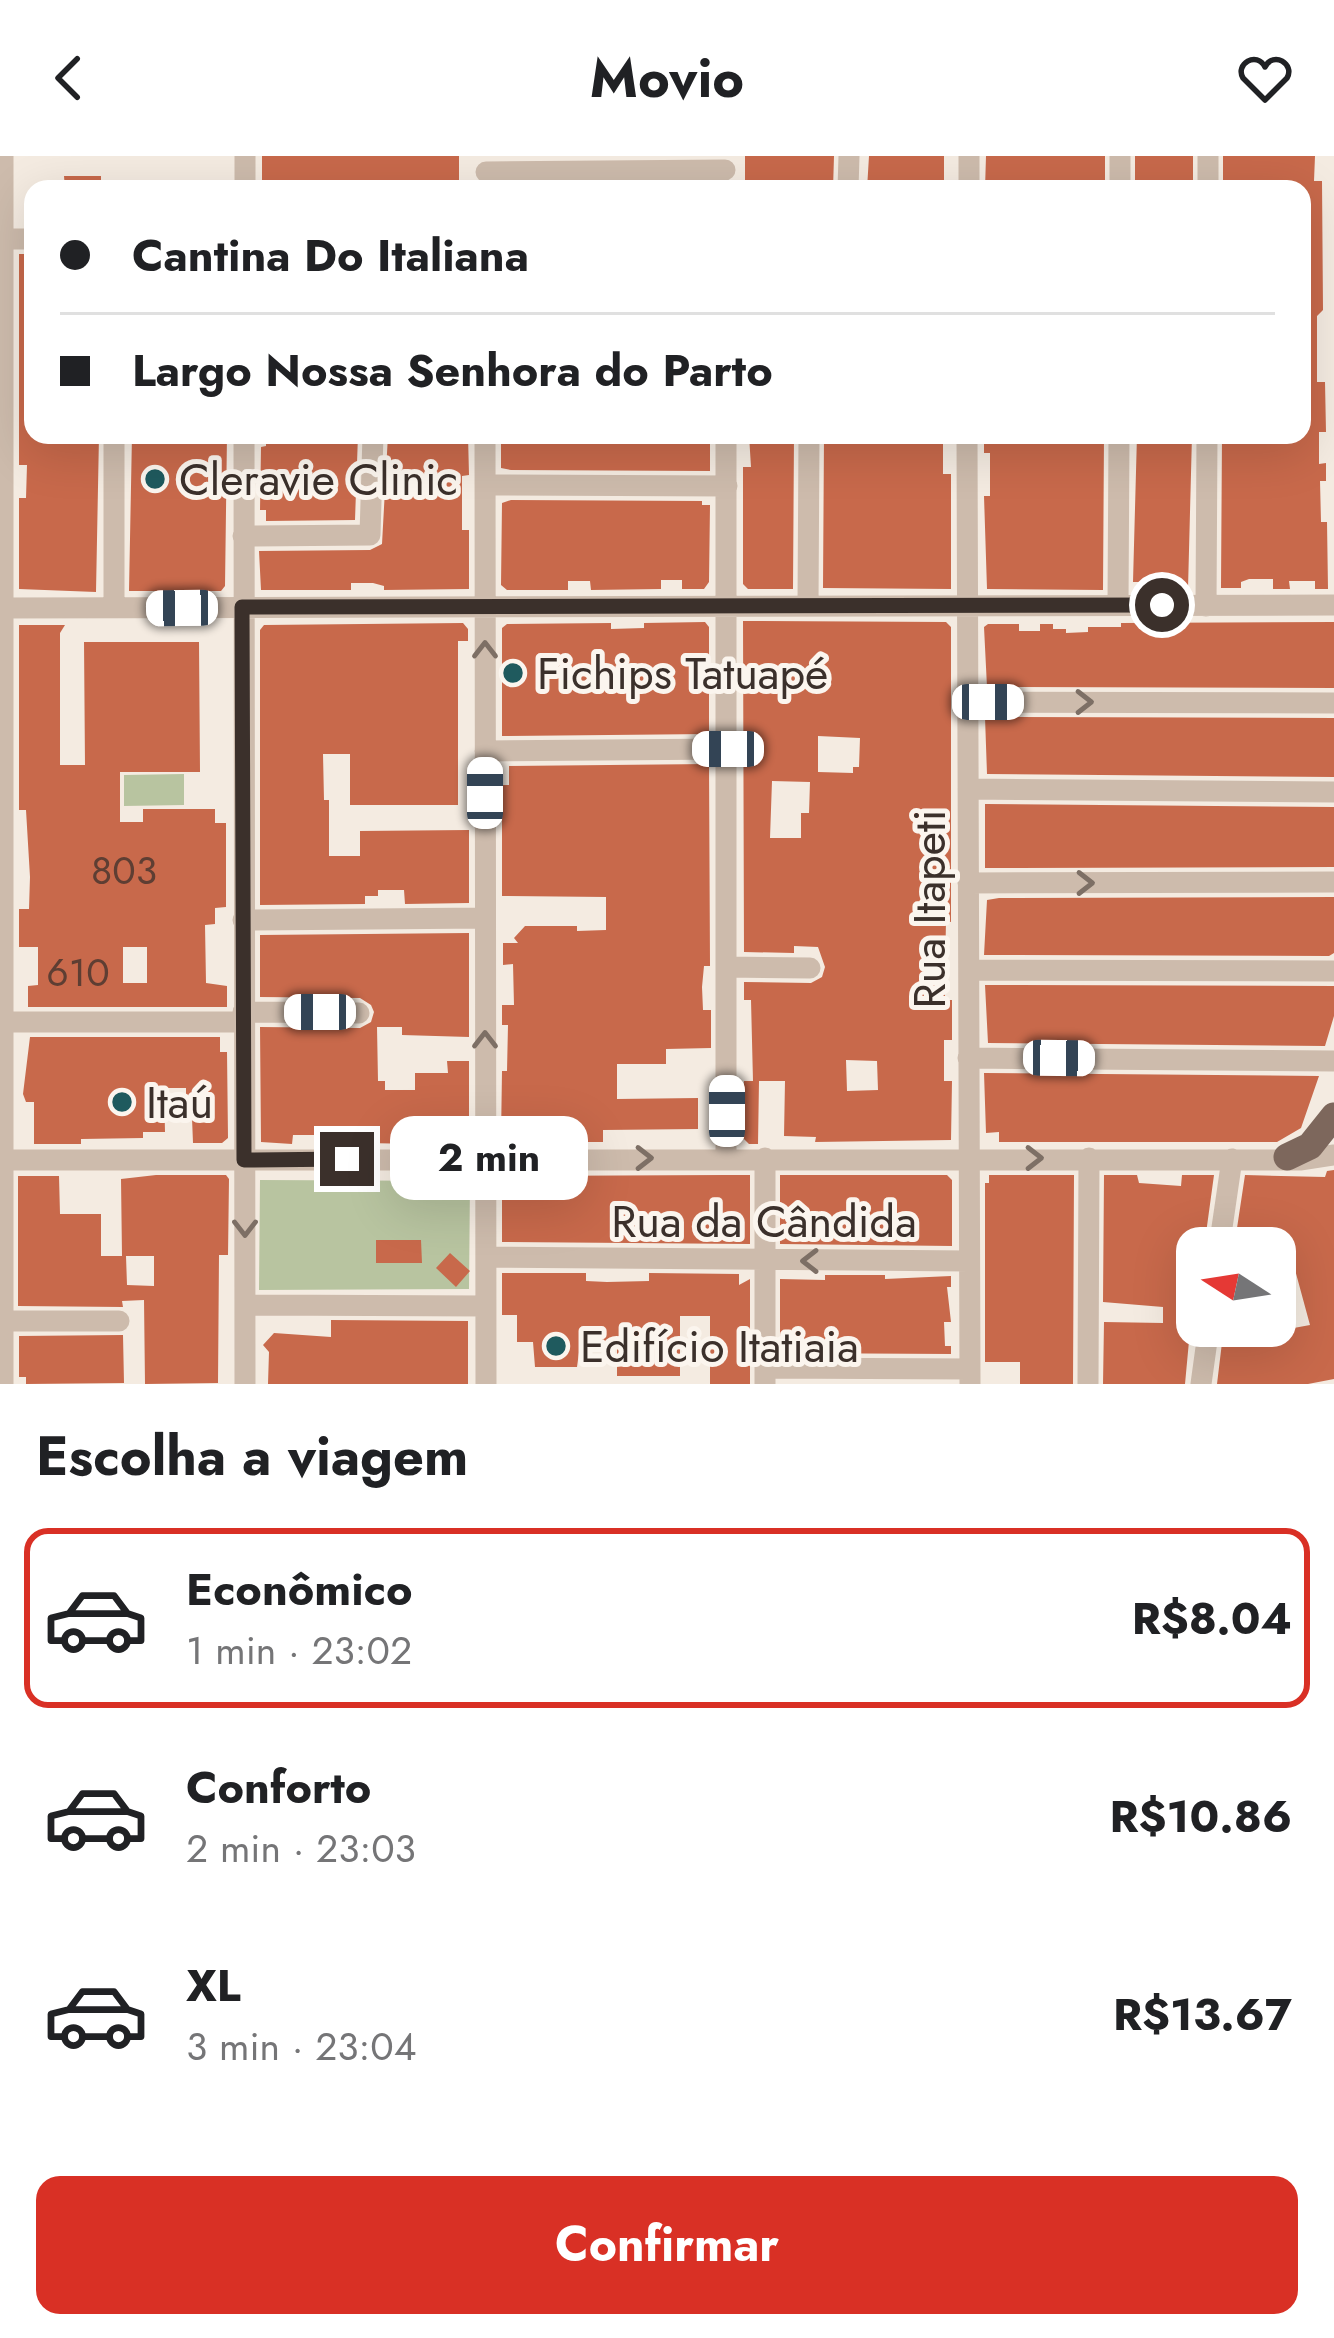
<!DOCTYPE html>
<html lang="pt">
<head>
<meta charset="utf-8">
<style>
  body { margin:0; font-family:Jost,sans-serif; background:#f2f2f2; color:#202124; height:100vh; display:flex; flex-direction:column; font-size:45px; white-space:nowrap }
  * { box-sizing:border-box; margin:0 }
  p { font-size:39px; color:#757577 }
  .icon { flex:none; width:66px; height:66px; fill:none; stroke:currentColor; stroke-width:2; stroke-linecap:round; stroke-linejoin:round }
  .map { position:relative; height:1228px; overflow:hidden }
  .drawer { display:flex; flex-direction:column; background:#fff; flex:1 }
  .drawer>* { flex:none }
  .hud { position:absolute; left:24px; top:24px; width:1287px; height:264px; border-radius:24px; box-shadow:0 12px 48px #0002; display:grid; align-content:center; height:264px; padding:0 36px; background:#fff }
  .needle { width:78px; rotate:282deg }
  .controls { position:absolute; left:1176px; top:1071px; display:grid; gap:24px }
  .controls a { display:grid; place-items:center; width:120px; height:120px; border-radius:24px; background:#fff; box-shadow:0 12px 48px #0002; font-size:60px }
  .end { position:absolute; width:54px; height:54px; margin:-27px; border:15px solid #3b302b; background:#fff; box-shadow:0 0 0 6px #fff }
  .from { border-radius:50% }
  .bubble { position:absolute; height:84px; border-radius:24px; background:#fff; box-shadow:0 12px 48px #0002; font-size:39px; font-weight:700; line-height:84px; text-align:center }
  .car { position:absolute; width:36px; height:72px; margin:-36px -18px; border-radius:15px; box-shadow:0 0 9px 3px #0007; background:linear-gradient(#fff 24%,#345 0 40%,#fff 0 76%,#345 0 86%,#fff 0) }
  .hud b { display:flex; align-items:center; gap:42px; height:114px; font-size:45px }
  .hud b+b { border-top:3px solid #e0e0e0 }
  .hud i { width:30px; height:30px; background:#202124 }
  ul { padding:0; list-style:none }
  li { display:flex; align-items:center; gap:36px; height:180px; margin:0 24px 18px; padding:0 12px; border:6px solid transparent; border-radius:24px }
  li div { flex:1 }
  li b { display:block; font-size:45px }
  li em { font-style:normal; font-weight:700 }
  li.on { border-color:#d93025 }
  li>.icon { width:108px; height:108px; stroke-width:1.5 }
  h2 { padding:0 36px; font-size:54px; line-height:144px }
  .action { display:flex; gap:24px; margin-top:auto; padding:24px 36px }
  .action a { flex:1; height:138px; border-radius:24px; background:#d93025; color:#fff; font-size:48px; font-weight:700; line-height:138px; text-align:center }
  header { display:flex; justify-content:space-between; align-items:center; height:156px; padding:0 36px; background:#fff; font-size:54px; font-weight:700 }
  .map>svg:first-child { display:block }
</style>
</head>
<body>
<header><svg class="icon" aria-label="back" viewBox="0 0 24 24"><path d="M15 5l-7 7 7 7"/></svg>Movio<svg class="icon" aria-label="heart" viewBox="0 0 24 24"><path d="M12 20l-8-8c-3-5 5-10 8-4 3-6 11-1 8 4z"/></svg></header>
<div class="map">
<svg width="1334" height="1228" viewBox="0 0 1334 1228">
  <rect width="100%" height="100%" fill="#f4ebe1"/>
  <path fill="#b8c4a0" d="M184,618V649L124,650V619Z
    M260,1024L470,1025L469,1133L259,1134Z"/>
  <path fill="#c8694b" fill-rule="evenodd" d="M262,0H459V30L262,33Z
    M745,0H834L833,33H745Z
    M869,0H944V33H867Z
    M986,0H1105V33H985Z
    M1135,0H1193V33H1135Z
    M1223,0H1315L1314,25H1322L1323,154L1317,160V226H1325L1326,276H1319V308L1326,307V325H1320L1321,366H1327L1328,433H1315V425H1289L1290,433H1273V423H1249L1241,426V432H1221L1222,279H1302V33H1230V26H1223Z
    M64,20H101V33H65Z
    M19,98H33V279H99L96,436L19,433V342H26L27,309H19Z
    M132,279H227L225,430L221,435H129Z
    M270,279H358L355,364L266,365V354H260L261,291L266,290V281Z
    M388,279H468L469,319L462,320V374H469V433L384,434V430L373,427H351V434H261L259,395L370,394L382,388Z
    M501,279H710V315L511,314L501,312Z
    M749,279H794L793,433H748L743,428V311H751Z
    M867,279L931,283V279H943V318H951V433L823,432L824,280Z
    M999,279H1104L1103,434L987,433L984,340H990V297H984V282H1003Z
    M1137,279H1192L1188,433H1148V426H1133Z
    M511,344L702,345V349H710L709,426L704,433H682V424H661V433L591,434L590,425H568V434H507L501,429L502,347Z
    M743,465L946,466L951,471V766L946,765L945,815V844H952V884H944V925H952L951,984L815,986L816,981L784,980L785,925H759L758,988H749L743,982L744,925H753L751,844H744V826L811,827L822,821L825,811L818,791L794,790V797L744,796ZM818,580L860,582L859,611H853V617L818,616ZM772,625L810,626L809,657H801V682H770ZM846,904L877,905L878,934L847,935Z
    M705,466L709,471V578L502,580V472L507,468L611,467V473L644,472V467Z
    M1334,466V532L987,531L984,471L988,468H1019V475H1040V468H1053V473H1066V477L1088,476V471H1121V467Z
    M463,467L468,473V485H458V649H350V598H323L324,644H329V700H360V675L469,674V747L405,748L404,734H378V740H365V748L260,749V474L264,469Z
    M19,469H65L60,477V609H85L84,486H199L200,616H120V666H143V653H215V667H226V751L215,752V768L205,769L206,827L227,830V851H28V830L38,829V791H19V753H29L30,721L26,654H19ZM123,791H147V827H123Z
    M985,561L1334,562V621L987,618Z
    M709,608L710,810H704L702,831L703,854H711V892L666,893V908H617V943L698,942V973L603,974V986H505L501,982L502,915H507L508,869H502V849H514L513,808L503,809V787H518L514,782L525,770H577V775L606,774V741L502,740V629H509V610Z
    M985,648L1334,651V711L985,712Z
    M1334,741V797L1329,800L984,799L987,744L999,742Z
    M469,777V881L402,879V871H377L378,925H385V934H415V917H448L447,905H469V983L463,989L367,987V976L343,977L344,987H323V979H293L292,988L261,986L260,871L360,872L371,866L374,856L371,849L360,842L260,841V779Z
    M985,829L1334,830V860L1325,890L988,887Z
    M30,881H220V896H227L228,982L222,987H193L192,962L186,963V932H164L165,976H143V982L81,983V988H34V946H26L23,938Z
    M984,917L1319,920L1301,972L1277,986H999V976L986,977Z
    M1334,1014V1223L1308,1228H1217L1224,1170H1257L1256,1173L1272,1176L1310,1169L1291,1099L1275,1132V1092H1234L1245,1019L1325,1021L1327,1015Z
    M156,1019H226L229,1023L228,1099H219L218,1227L145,1228L144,1144L122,1145L123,1151L18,1150V1020H59L60,1058H101V1100H122L121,1023ZM126,1100H154V1130L127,1129Z
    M723,1019H750V1088L502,1086V1037L514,1032V1020Z
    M780,1019H947L952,1024V1090L780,1088Z
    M989,1019H1074L1073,1228H1020V1206H985V1027H989Z
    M1104,1019H1137L1139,1027L1181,1030L1182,1019H1214L1204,1092H1197V1161L1189,1185L1185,1228H1103L1104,1166L1163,1167V1151L1103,1146Z
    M376,1084H421L422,1107H376Z
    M450,1097L470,1115L456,1131L436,1112Z
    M502,1117H586V1125L607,1126L649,1125V1117L739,1118V1129L750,1123V1228H710V1160H680V1220H617V1190L580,1189L577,1211H535L533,1186H517V1159H502Z
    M825,1119H885V1123L951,1120V1131H947L951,1166H944L945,1190H951V1198L780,1197V1123L825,1124Z
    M331,1164L468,1165V1228H268L269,1196L263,1189L274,1177L331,1181Z
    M123,1179L124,1227L26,1228V1221H19V1180Z"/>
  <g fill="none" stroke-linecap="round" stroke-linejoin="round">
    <path stroke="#cdbbac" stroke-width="21" d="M486,16L725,14
      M245,33V0
      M848,33L849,0
      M969,33V0
      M1120,33V0
      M1208,33V0
      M3,83H33
      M244,279L245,1228
      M485,279L486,1228
      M726,279V1003
      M967,279L970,1228
      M485,329L727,330
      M243,380L370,379L373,279
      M808,449L809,279
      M1118,449L1119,279
      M1206,450L1207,279
      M0,452L1334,449
      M114,452V279
      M967,546L1334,547
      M485,595L728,593
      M968,633L1334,636
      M968,727L1334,726
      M243,764L485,762
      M727,811L810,812
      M969,814L1334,815
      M243,856L359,857
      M1,866H243
      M968,902L1334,905
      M765,1002V1228
      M0,1004H1300L1334,999
      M1219,1092L1232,1003
      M486,1101L969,1105
      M245,1149L486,1150
      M2,1165H119
      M765,1212L970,1213
      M3,1228V0
      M1088,1228L1089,1002
      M1201,1228L1209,1170"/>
    <path stroke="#7d675c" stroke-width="27" d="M1287,1001L1310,990L1334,960"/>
  </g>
  <defs><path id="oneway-chevron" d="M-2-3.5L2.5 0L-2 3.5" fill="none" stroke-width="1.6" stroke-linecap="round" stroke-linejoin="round" transform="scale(3)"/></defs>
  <g stroke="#7d6f65">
    <use href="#oneway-chevron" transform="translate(485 494) rotate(-90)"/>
    <use href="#oneway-chevron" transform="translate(1084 546)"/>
    <use href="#oneway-chevron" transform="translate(1085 727)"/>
    <use href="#oneway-chevron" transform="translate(485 884) rotate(-90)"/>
    <use href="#oneway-chevron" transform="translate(644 1002)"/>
    <use href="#oneway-chevron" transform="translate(1034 1002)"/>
    <use href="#oneway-chevron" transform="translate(245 1072) rotate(90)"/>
    <use href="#oneway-chevron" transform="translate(810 1105) rotate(180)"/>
  </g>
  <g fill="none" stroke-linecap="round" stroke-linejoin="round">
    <path stroke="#3b302b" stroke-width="15" d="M347,1003L244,1004L242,451L1162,449"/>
  </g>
  <g fill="#1f5a5e" stroke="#fbf5ee" stroke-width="4.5">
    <circle cx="155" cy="323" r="12"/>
    <circle cx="513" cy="517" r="12"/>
    <circle cx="122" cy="946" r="12"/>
    <circle cx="556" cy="1190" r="12"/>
  </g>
  <g text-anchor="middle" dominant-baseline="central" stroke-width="10" stroke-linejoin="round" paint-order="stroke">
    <g font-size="39" fill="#5e3e33">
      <text x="124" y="714">803</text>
      <text x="78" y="816">610</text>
    </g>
    <g font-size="45" fill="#3b302b" stroke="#fbf5ee" text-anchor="start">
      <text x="179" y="323">Cleravie Clinic</text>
      <text x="537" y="517">Fichips Tatuapé</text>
      <text x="146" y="946">Itaú</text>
      <text x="580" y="1190">Edifício Itatiaia</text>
    </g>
    <g font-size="45" fill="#3b302b" stroke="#fbf5ee">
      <text transform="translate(929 753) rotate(-90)">Rua Itapeti</text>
      <text x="764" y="1065">Rua da Cândida</text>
    </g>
  </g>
</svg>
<div class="controls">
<a><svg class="needle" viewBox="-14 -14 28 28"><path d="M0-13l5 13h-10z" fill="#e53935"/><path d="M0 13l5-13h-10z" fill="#757577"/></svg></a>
</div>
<i class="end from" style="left:1162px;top:449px"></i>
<i class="end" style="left:347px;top:1003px"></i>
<div class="bubble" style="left:390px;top:960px;width:198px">2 min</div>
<i class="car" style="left:182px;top:452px;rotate:269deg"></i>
<i class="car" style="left:988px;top:546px;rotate:90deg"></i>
<i class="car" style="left:728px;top:593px;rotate:270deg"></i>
<i class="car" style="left:485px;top:637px;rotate:0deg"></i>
<i class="car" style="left:320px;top:856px;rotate:270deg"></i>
<i class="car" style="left:1059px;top:902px;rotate:91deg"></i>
<i class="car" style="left:727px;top:955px;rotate:0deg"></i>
<div class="hud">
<b><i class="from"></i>Cantina Do Italiana</b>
<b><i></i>Largo Nossa Senhora do Parto</b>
</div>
</div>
<section class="drawer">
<h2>Escolha a viagem</h2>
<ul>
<li class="on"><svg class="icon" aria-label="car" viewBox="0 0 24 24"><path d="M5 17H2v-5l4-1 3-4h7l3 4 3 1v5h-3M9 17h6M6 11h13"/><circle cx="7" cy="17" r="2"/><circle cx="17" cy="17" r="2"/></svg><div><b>Econômico</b><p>1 min · 23:02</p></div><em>R$8.04</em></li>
<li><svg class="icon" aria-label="car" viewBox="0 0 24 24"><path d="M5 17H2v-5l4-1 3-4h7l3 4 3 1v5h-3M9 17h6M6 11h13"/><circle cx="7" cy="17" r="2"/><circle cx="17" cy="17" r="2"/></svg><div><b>Conforto</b><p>2 min · 23:03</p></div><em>R$10.86</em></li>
<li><svg class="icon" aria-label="car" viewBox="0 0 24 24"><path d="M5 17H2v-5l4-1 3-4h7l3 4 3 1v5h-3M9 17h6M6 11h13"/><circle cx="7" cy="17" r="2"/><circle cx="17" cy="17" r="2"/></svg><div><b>XL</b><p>3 min · 23:04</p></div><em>R$13.67</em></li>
</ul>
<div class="action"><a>Confirmar</a></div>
</section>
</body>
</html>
